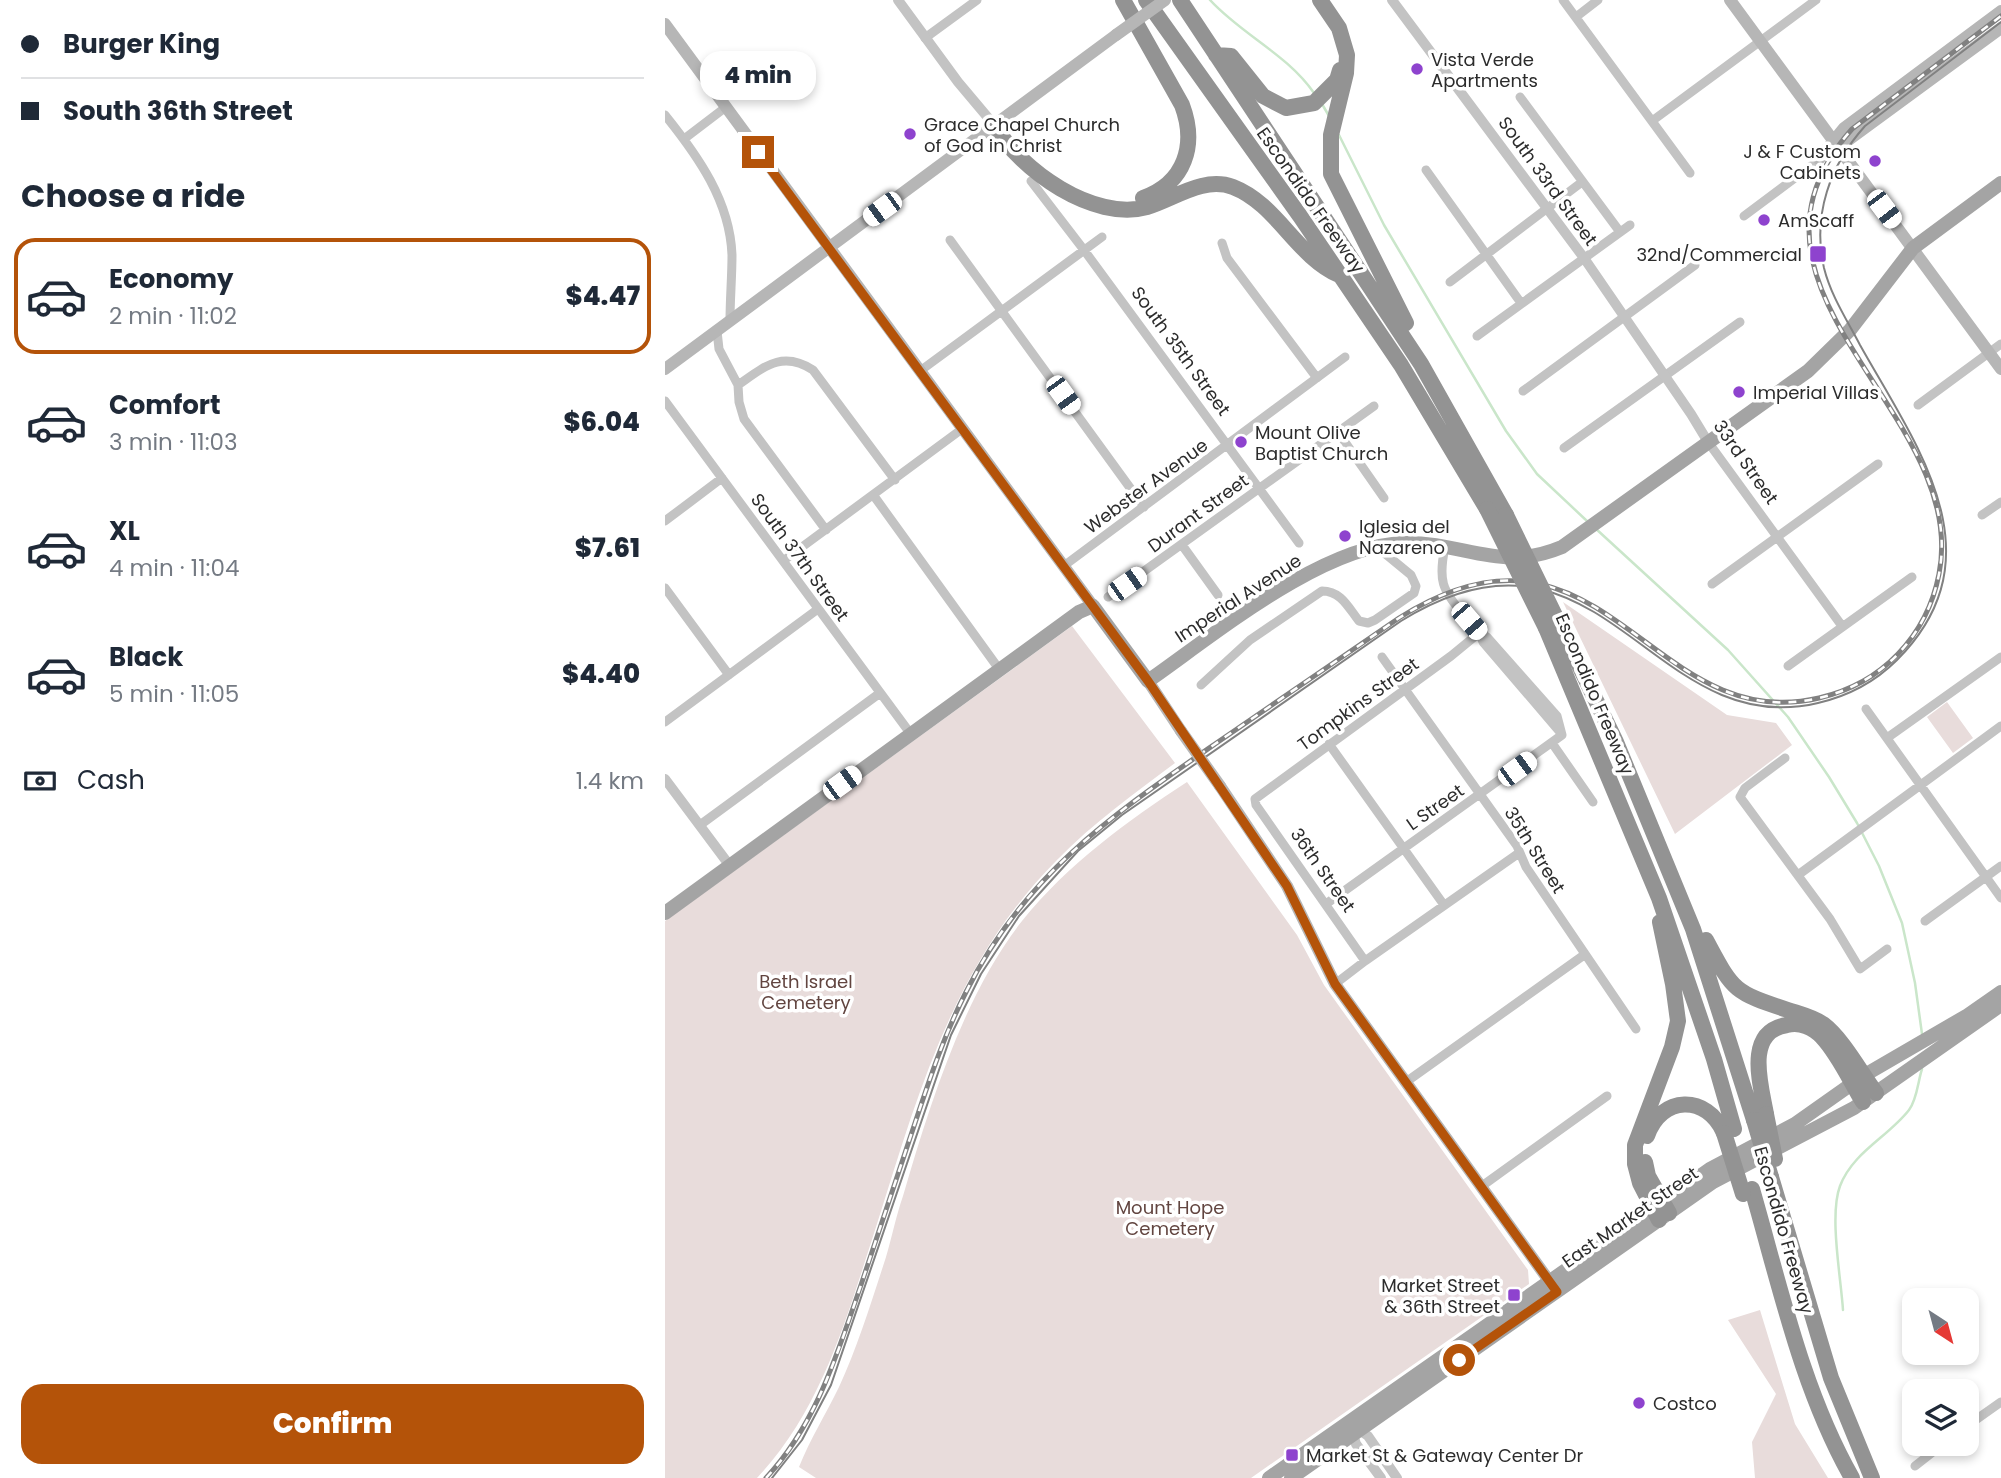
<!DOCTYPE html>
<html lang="en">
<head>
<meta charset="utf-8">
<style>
  body { margin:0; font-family:Poppins,sans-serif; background:#f6f6f7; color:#1f2937; height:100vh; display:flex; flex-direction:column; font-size:26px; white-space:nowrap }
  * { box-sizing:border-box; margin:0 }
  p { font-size:23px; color:#747a83 }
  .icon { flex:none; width:38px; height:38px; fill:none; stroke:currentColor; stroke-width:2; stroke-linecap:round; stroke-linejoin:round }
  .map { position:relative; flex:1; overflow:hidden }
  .sheet { display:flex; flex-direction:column; background:#fff; width:665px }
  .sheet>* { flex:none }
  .guide { display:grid; align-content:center; height:154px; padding:0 21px; background:#fff }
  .needle { width:46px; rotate:144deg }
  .tools { position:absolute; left:1237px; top:1288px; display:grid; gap:14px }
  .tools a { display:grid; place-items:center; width:77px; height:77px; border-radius:14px; background:#fff; box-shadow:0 4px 10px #0003; font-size:35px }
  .end { position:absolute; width:32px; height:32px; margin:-16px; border:9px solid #b45309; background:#fff; box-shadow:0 0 0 4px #fff }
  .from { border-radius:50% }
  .bubble { position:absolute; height:49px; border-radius:21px; background:#fff; box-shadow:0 4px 10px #0003; font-size:23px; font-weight:800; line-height:49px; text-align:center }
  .car { position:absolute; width:21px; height:42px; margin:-21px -10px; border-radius:9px; box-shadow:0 0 5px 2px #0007; background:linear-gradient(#fff 24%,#345 0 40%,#fff 0 76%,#345 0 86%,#fff 0) }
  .guide b { display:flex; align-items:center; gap:24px; height:66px; font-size:26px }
  .guide b+b { border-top:2px solid #e0e1e3 }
  .guide i { width:18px; height:18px; background:#1f2937 }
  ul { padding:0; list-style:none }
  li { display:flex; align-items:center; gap:21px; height:116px; margin:0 14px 10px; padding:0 7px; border:4px solid transparent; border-radius:21px }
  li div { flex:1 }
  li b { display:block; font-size:26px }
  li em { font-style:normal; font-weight:800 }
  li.on { border-color:#b45309 }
  li>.icon { width:63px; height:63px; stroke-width:1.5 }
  h2 { padding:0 21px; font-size:32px; line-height:84px }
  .pay { display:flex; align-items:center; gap:18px; height:77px; padding:0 21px; font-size:26px }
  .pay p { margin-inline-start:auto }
  .action { display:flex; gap:14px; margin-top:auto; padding:14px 21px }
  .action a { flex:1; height:80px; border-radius:21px; background:#b45309; color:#fff; font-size:28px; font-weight:800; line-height:80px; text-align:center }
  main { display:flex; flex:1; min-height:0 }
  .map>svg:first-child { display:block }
</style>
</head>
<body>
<main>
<section class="sheet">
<div class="guide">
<b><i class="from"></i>Burger King</b>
<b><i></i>South 36th Street</b>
</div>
<h2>Choose a ride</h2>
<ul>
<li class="on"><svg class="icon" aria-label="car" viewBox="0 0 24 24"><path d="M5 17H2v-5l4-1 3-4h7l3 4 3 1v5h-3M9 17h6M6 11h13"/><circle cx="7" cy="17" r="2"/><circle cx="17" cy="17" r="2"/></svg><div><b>Economy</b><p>2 min · 11:02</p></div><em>$4.47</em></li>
<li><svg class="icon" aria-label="car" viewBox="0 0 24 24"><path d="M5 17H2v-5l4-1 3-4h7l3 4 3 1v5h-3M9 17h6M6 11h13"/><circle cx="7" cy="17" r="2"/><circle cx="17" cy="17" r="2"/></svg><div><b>Comfort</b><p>3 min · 11:03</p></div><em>$6.04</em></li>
<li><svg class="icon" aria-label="car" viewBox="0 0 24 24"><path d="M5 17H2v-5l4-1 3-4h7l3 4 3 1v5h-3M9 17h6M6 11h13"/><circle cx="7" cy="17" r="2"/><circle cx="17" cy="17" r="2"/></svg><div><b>XL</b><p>4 min · 11:04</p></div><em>$7.61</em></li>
<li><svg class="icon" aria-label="car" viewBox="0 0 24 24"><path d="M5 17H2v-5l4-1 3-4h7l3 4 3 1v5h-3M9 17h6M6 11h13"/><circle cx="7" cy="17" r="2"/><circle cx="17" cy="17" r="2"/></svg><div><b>Black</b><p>5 min · 11:05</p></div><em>$4.40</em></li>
</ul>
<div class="pay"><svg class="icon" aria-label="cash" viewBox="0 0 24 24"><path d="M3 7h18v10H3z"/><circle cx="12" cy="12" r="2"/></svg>Cash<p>1.4 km</p></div>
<div class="action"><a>Confirm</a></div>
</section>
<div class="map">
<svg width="1336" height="1478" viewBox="0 0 1336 1478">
  <rect width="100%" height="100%" fill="#fff"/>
  <path fill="#e8dcdb" d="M898,602L1062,715L1111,723L1127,745L1010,834Z
    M407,626L510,763C469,794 428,823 392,860C288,965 254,1091 211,1227C182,1316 158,1408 92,1478H0V921Z
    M1282,702L1308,738L1288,753L1262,717Z
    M522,782L632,935L659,985L863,1270L864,1284L586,1478H151L134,1467C145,1439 161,1414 174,1387C193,1346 207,1300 221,1257C227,1237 231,1216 238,1196C264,1107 299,994 357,921C403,864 461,822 522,782Z
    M1095,1310L1130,1424L1163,1478H1090L1087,1442L1111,1394L1063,1320Z"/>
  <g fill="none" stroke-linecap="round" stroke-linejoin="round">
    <path stroke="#cae6ca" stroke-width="2.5" d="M545,0C577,35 622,54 649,93
      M657,104L664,116
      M674,135L719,225L841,431L872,474L922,521
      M930,528L1063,650L1123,717L1164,777L1192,823L1214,866L1237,923L1250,983L1257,1034
      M1178,1310C1176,1278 1164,1215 1175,1186C1188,1152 1223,1137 1244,1110C1252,1100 1253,1081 1257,1069"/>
    <path stroke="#c3c3c3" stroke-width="9" d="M898,0L1025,173
      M911,17L933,0
      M260,38L312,0
      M855,97L955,232
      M0,115C33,156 65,201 67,255C67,277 65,299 65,321
      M987,121L1151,0
      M19,139L61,107
      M761,170L856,303
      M366,181L419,250L634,543
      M1079,216L1158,157
      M285,240L479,507
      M557,243L562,258L652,378
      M785,282L917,182
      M52,331L54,349L73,385L74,402L79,419L161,530
      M812,336L965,225
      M255,371L437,237
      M73,385C99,367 117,350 148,370L230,480
      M858,391L1030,265
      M0,401L245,733
      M1253,405L1336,344
      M673,432L719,498
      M1043,442L1177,626
      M899,448L1075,322
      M209,496L334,669
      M1317,515L1336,502
      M0,521L57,478
      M517,545L553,595
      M780,547C773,580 777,590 798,614C806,623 812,632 822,637L892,716L897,735
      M118,561L297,429
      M400,565L680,357
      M1047,584L1213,464
      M0,588L64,675
      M443,597L709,406
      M814,633L818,642L895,732
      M717,657L852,846L861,867L971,1029
      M1123,666L1247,577
      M536,685L585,640L657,591C676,591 683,607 694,621L703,623L710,620L749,593L751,586L746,575L712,547
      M1201,709L1336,898
      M0,722L153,609
      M1222,738L1336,657
      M887,743L928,802
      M664,744L779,905
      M1120,758L1080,788L1075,797L1165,919L1195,969L1222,949
      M35,825L215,693
      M1133,875L1336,726
      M661,904L897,735
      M1260,921L1336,866
      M700,961L591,805L590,799L786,656L814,633
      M670,984L700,961L854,853
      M741,1082L919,955
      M817,1186L942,1096
      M1302,1426L1336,1402
      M1250,1466L1278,1444"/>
    <path stroke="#c3c3c3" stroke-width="10" d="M233,0L293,82L330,126
      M727,0L919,258L1026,414L1043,442
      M0,779L65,866
      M690,1427L703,1436L732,1478
      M686,1428L691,1444L716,1478"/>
    <path stroke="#b6b6b6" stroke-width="12" d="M1065,0L1336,369
      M0,24L428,606
      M1174,147L1336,28
      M1154,159L1179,128L1336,11
      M0,369L451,35
      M483,681L516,731
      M555,786L622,886L670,984L890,1289"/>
    <path stroke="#a4a4a4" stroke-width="14" d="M0,913L414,612L428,606L483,681C549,635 657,545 739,543C800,542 835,573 897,547L1143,371L1185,330L1248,248L1336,183
      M604,1478L1045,1169L1130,1124L1198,1076L1303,1015L1336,992
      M626,1478L1048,1182L1189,1108L1336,1005"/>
    <path stroke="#939393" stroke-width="16" d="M458,0L517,105C532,145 520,183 478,198
      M481,0L635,216L736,365L822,509
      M515,0L756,364L841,515
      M655,0L674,28L682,55L681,73L666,135V174L741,323
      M551,55L566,56L598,96L621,108L649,103L672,80L675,70
      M330,126C355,170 429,222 482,207C509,199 538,176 568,187C612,204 631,256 674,275
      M881,628L994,898L1049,1059L1069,1129
      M900,636L951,742L1028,929L1089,1120
      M1041,940C1068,990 1067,992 1123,1010C1135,1014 1148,1017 1158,1024C1178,1039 1196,1073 1211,1093
      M1101,1114C1096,1085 1079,1032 1122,1025C1135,1022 1148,1027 1157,1037C1174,1055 1185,1081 1198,1102
      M982,1136C996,1095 1042,1094 1059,1133
      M980,1162L983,1176L1004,1213
      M1106,1177L1166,1378L1207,1478
      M1087,1189C1115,1286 1137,1390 1187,1478
      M994,1220L975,1183L970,1164V1145L1007,1047L1013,1021L1008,984L995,922"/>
    <path stroke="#818181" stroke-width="2" d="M107,1478L137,1440L166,1385L286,1035L316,974L354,916L413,851L457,815L736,621C937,496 984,743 1153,703C1183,696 1211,681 1232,660C1336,556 1251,445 1195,345C1182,320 1166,296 1159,268C1147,215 1165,165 1200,126L1336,22"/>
    <g stroke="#818181" stroke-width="5">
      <path id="rail" d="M101,1478C152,1423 172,1354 196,1285C213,1234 230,1183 247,1132C263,1084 278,1037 301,992C360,874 446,816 550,744C611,702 673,660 734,618C938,489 984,738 1154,698C1184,691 1212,676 1233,654C1254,632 1268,605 1274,574C1306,412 1044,291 1187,129L1336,16"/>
    </g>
    <use href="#rail" stroke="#fff" stroke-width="2.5" stroke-dasharray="8" stroke-linecap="butt"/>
    <path stroke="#b6b6b6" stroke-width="12" d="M451,35L500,0
      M516,731L555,786"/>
    <path stroke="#939393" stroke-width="16" d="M822,509L881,628
      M841,515L900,636
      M1101,1114L1110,1159
      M1089,1120L1106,1177
      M1059,1133L1078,1194"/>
  </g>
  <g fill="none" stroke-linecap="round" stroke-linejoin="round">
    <path stroke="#b45309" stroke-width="9" d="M93,152L483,681L622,886L670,984L892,1292L794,1360"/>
  </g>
  <g fill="#8e43ce" stroke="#fff" stroke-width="2.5">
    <circle cx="752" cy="69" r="7"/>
    <circle cx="245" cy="134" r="7"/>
    <circle cx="1210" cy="161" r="7"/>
    <circle cx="1099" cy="220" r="7"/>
    <rect x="1144" y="245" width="18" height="18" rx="3.5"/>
    <circle cx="1074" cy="392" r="7"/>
    <circle cx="576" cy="442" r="7"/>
    <circle cx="680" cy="536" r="7"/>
    <rect x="842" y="1288" width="14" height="14" rx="3.5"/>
    <circle cx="974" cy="1403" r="7"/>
    <rect x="620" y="1448" width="14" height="14" rx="3.5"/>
  </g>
  <g text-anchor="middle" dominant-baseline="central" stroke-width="7" stroke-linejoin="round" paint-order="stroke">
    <g font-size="18" fill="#2c2c2c" stroke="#fff" text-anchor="start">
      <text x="766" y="59">Vista Verde<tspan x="766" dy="21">Apartments</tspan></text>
      <text x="259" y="124">Grace Chapel Church<tspan x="259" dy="21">of God in Christ</tspan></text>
      <text x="1196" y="151" text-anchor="end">J &amp; F Custom<tspan x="1196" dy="21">Cabinets</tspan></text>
      <text x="1113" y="220">AmScaff</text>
      <text x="1137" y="254" text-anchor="end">32nd/Commercial</text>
      <text x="1088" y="392">Imperial Villas</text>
      <text x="590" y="432">Mount Olive<tspan x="590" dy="21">Baptist Church</tspan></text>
      <text x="694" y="526">Iglesia del<tspan x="694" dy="21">Nazareno</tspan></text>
      <text x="835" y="1285" text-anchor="end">Market Street<tspan x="835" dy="21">&amp; 36th Street</tspan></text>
      <text x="988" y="1403">Costco</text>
      <text x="641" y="1455">Market St &amp; Gateway Center Dr</text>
    </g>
    <g font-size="18" fill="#2c2c2c" stroke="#fff">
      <text transform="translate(883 181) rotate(54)">South 33rd Street</text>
      <text transform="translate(646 200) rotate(55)">Escondido Freeway</text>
      <text transform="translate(516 351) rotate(54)">South 35th Street</text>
      <text transform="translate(1081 462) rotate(55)">33rd Street</text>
      <text transform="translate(481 486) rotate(-36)">Webster Avenue</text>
      <text transform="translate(533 513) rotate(-36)">Durant Street</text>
      <text transform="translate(135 557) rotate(54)">South 37th Street</text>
      <text transform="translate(573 598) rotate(-33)">Imperial Avenue</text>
      <text transform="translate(930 694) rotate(67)">Escondido Freeway</text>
      <text transform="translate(693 704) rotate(-36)">Tompkins Street</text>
      <text transform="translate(770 807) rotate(-35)">L Street</text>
      <text transform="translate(870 850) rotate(58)">35th Street</text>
      <text transform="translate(658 870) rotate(55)">36th Street</text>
      <text transform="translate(965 1217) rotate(-35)">East Market Street</text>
      <text transform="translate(1119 1230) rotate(74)">Escondido Freeway</text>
    </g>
    <g font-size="18" fill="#624540" stroke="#fff">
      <text x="141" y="981">Beth Israel<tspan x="141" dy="21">Cemetery</tspan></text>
      <text x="505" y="1207">Mount Hope<tspan x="505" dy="21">Cemetery</tspan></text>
    </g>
  </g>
</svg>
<div class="tools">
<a><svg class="needle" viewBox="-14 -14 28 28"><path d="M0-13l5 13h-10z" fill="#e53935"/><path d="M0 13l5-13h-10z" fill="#747a83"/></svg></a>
<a><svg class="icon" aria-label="layers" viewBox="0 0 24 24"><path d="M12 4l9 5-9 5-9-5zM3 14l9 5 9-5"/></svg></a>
</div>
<i class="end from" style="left:794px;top:1360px"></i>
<i class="end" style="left:93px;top:152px"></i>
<div class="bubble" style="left:35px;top:51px;width:116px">4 min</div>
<i class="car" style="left:217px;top:209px;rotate:234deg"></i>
<i class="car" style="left:1219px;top:209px;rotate:143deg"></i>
<i class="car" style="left:398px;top:395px;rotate:144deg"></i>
<i class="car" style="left:462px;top:584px;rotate:55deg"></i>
<i class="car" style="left:804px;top:621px;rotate:139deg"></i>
<i class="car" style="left:852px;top:769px;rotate:54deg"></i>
<i class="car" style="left:177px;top:783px;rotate:54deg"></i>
</div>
</main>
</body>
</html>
